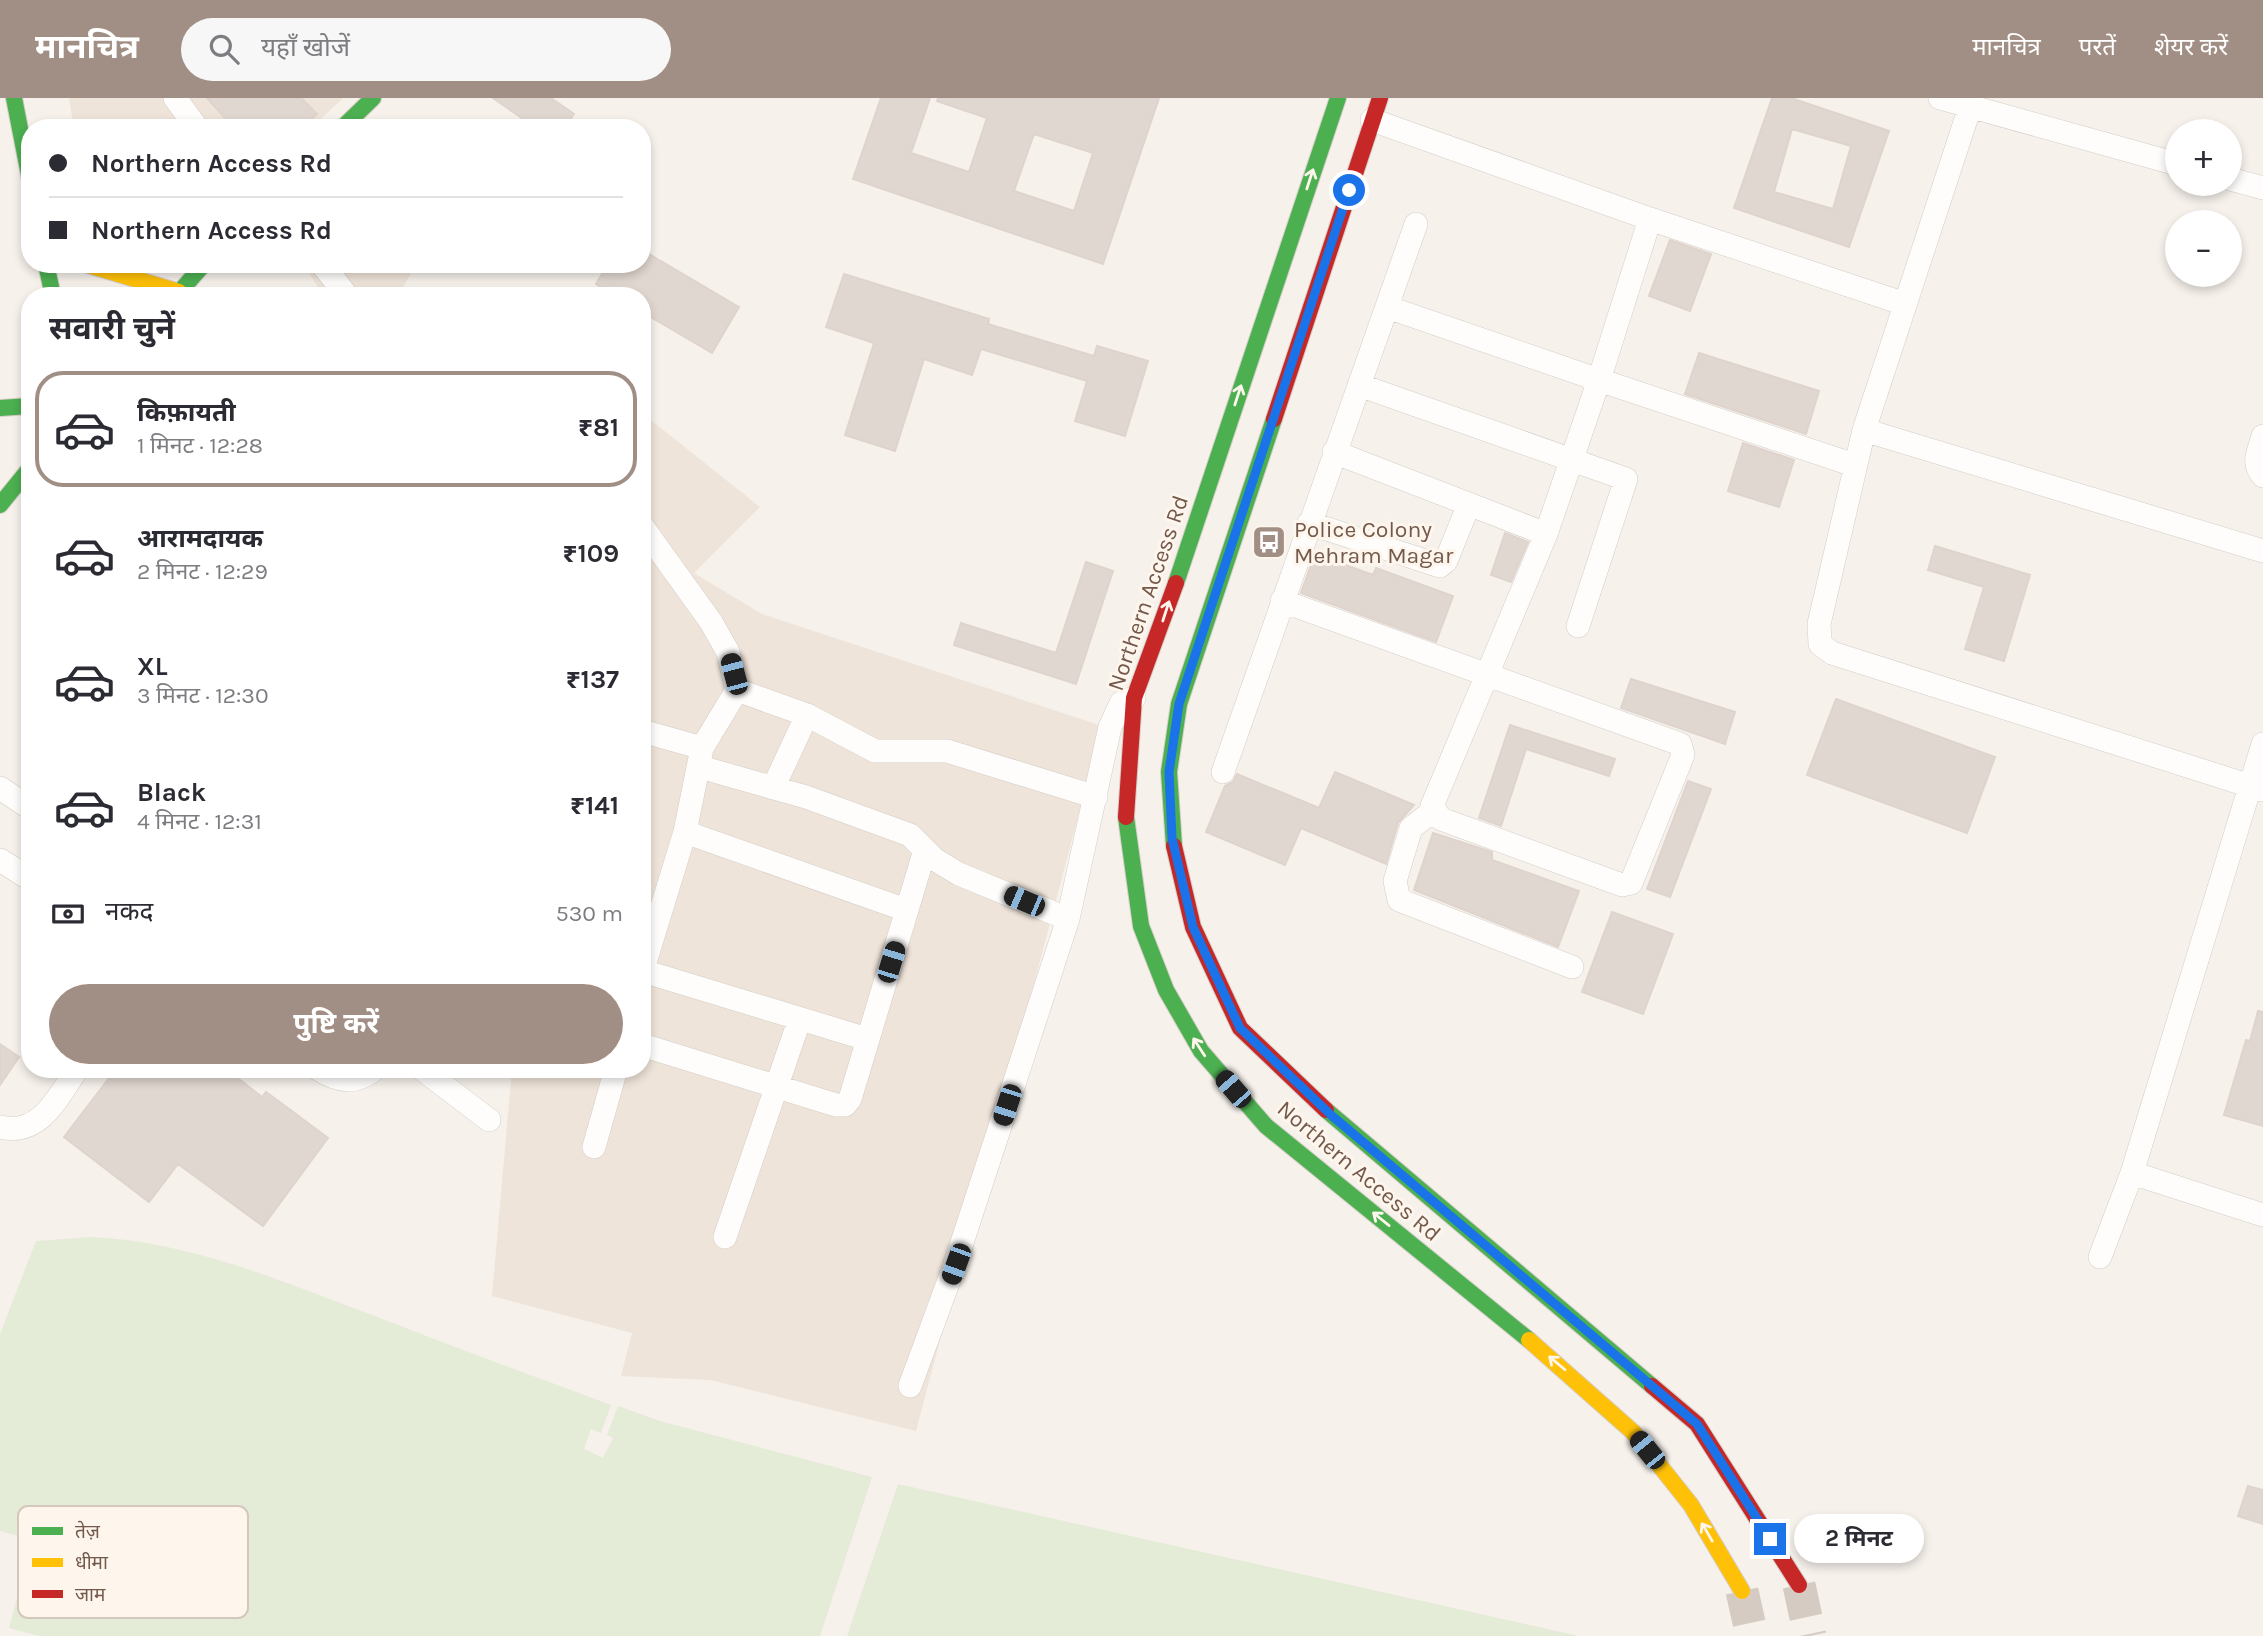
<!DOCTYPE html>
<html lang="hi">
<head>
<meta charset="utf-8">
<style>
  body { margin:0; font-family:Karla,"Noto Sans Devanagari",sans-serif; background:#f7f7f7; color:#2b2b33; height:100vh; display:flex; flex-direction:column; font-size:26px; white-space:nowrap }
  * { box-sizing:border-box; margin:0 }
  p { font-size:23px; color:#7c7c81 }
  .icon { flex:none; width:38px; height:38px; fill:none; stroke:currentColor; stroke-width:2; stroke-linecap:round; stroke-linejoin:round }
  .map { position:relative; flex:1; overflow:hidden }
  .side { position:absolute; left:21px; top:189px; width:630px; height:791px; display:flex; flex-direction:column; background:#fff; border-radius:28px; box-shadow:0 4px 10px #0003 }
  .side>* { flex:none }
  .guide { position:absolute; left:21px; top:21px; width:630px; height:154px; border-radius:28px; box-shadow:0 4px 10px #0003; display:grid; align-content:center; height:154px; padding:0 28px; background:#fff }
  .tools { position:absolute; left:2165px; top:21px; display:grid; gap:14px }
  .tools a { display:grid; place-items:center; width:77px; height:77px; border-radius:50%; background:#fff; box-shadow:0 4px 10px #0003; font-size:35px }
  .end { position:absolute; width:32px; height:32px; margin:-16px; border:9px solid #1a73e8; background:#fff; box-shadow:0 0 0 4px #fff }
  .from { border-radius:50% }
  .bubble { position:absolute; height:49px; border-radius:24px; background:#fff; box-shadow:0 4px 10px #0003; font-size:23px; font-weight:700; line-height:49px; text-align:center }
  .car { position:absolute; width:21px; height:42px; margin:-21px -10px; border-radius:9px; box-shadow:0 0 5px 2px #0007; background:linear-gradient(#222 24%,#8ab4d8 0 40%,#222 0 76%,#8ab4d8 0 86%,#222 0) }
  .guide b { display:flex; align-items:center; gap:24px; height:66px; font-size:26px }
  .guide b+b { border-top:2px solid #e1e1e2 }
  .guide i { width:18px; height:18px; background:#2b2b33 }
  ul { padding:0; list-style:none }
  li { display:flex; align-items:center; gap:21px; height:116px; margin:0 14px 10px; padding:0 14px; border:4px solid transparent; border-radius:28px }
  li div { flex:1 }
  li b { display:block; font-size:26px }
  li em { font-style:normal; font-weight:700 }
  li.current { border-color:#a18e84 }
  li>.icon { width:63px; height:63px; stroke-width:1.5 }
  h2 { padding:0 28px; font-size:32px; line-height:84px }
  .pay { display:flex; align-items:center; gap:18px; height:77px; padding:0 28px; font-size:26px }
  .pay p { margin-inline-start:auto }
  .primary-button { display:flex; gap:14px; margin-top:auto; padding:14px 28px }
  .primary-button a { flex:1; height:80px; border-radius:42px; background:#a18e84; color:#fff; font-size:28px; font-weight:700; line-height:80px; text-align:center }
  header { display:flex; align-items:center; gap:42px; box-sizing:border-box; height:98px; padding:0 35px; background:#a18e84; color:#fff }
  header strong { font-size:33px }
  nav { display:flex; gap:38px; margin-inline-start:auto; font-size:24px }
  .search { width:490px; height:63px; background:#f7f7f7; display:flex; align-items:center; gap:18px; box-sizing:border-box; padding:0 24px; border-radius:38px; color:#7c7c81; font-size:26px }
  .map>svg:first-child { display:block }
</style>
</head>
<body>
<header>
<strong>मानचित्र</strong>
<div class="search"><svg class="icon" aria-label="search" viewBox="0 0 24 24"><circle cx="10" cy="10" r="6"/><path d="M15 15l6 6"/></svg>यहाँ खोजें</div>
<nav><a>मानचित्र</a><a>परतें</a><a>शेयर करें</a></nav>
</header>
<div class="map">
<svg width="2263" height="1538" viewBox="0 0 2263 1538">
  <rect width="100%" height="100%" fill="#f6f1eb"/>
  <path fill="#efe4d9" d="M69,0H343L311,30H74Z
    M304,166H399L411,175L398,198H323Z
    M642,315L760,409L694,475L762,516L1102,628L916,1333L710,1282L621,1278L632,1235L492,1198L512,971H642Z"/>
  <path fill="#e4ecd7" d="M91,1139C188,1143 282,1183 372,1217C451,1248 531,1277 611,1307L601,1335L591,1331L584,1351L603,1360L613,1340L607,1337L618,1308L660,1323L872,1379L820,1538H39L9,1530L32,1442L0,1433V1236L36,1143Z
    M898,1386L1579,1538H847Z"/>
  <path fill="#e0d7d0" stroke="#dfd4cd" stroke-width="2" fill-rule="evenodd" d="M207,0H301L317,16L302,30H234Z
    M493,0H551L574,16L564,30H536Z
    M881,0H930L911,55L969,74L987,20L937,3L938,0H1159L1103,166L853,81ZM1034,36L1093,55L1074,113L1014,93Z
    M1772,0H1791L1889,33L1849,149L1734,110ZM1792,31L1851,48L1833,111L1774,94Z
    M1670,142L1711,156L1690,213L1649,198Z
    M642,152L739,209L712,255L642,214V198H615L596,186L608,166H642Z
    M844,176L989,221L988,226L1094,258L1097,248L1148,263L1125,338L1075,323L1087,283L981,251L972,277L924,261L895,353L845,337L874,245L826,229Z
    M1699,255L1819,293L1806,336L1685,296Z
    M1743,345L1794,362L1779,409L1728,393Z
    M1505,435L1528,444L1511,484L1491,477Z
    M1935,448L2030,477L2004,563L1965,551L1984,489L1928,472Z
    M1315,456L1373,477L1376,470L1453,498L1436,544L1301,495Z
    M1086,464L1113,473L1076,586L954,547L961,525L1056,555Z
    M1631,581L1735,614L1725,646L1621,610Z
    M1836,601L1995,659L1967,735L1807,677Z
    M1510,627L1615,661L1609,678L1526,651L1501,728L1479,720Z
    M1335,674L1414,707L1398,725L1386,766L1301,730L1285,767L1206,734L1225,688L1233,684L1237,676L1319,710Z
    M1688,683L1711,691L1670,799L1647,791Z
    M1433,735L1492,754V762L1579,793L1558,849L1414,792Z
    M1612,814L1673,836L1643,916L1582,894Z
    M2258,913L2263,914V1028L2224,1017L2246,942L2250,943Z
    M0,946L19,959L0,987Z
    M116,971H226L262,999L266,994L328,1040L263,1128L178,1066L149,1104L64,1039Z
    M2248,1388L2263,1392V1426L2238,1418Z"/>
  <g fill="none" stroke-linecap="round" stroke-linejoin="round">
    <path stroke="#d5cbc3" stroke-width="33" stroke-dasharray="33 17" stroke-linecap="butt" d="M1799,1487L1810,1538
      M1742,1493L1752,1538"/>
    <g stroke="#d3cdc6" stroke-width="24">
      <path id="street" d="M175,0L197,30
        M1940,0L2177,66
        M1970,9L1864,332L1819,526L1820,546L1832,555L2263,692
        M1372,22L1650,121L1599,282L1854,367
        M2230,81L2263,90
        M1650,121L1905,206
        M322,166L347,198
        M1359,287L1626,381L1578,528
        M1864,332L2263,453
        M2263,338C2259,354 2251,364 2263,378
        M1334,354L1546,436
        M1309,425L1440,468L1446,463L1469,406
        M642,428L711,524L728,554L737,592L702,650L685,734L642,874
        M1282,503L1680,646L1683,657L1631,785L1622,787L1441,721L1432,708L1546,436L1599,282L1387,209
        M737,592L807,617L875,653H947L1096,699
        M642,633L702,650
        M700,669L806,699L910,737L934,761L959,776L1068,821
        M1223,674L1416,126
        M0,690L30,710
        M773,690L807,617
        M1433,713L1411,730L1395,783L1399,802L1572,869
        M685,734L906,812
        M0,762L30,781
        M643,873L867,941
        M642,947L836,1007H845L850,1001L925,752
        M318,971C339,984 355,987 375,971
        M422,971L489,1022
        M0,1029C40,1039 58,999 77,971
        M594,1049L616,971
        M2132,1075L2263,1117
        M725,1139L799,923
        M2100,1159L2132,1075L2263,646
        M910,1288L955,1166L1068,821L1110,629L1121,605L1134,600"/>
    </g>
    <g stroke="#d6cec8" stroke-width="18">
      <path id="fast" d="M14,0L30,82
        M342,30L373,0
        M46,166L53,198
        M176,198L204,166
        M0,310L30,308
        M0,407L30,370
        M1176,485L1338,0
        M1126,719L1141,828L1166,892L1201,953L1266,1028L1529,1242
        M1174,748L1169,674L1179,606L1274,321
        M1326,1012L1652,1288"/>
    </g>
    <g stroke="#d6cec8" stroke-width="18">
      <path id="slow" d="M85,166L179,194
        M1529,1242L1633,1334L1691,1407L1742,1493"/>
    </g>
    <g stroke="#d6cec8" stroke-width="18">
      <path id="jam" d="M1274,321L1380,0
        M1126,719L1134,600L1176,485
        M1174,748L1193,829L1240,930L1326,1012
        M1652,1288L1697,1326L1799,1487"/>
    </g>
    <use href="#street" stroke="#fefdfc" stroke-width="23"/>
    <use href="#fast" stroke="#4caf50" stroke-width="16"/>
    <use href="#slow" stroke="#ffc107" stroke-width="16"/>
    <use href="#jam" stroke="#c62828" stroke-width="16"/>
  </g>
  <defs><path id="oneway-shaft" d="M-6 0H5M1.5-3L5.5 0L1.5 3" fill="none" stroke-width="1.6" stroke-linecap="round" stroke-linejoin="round" transform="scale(1.75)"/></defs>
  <g stroke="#fef6ec">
    <use href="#oneway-shaft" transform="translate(1310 81) rotate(-72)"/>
    <use href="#oneway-shaft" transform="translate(1238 297) rotate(-72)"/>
    <use href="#oneway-shaft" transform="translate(1166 513) rotate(-72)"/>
    <use href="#oneway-shaft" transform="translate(1199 949) rotate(-123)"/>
    <use href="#oneway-shaft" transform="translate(1381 1121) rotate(-141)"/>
    <use href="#oneway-shaft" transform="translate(1557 1265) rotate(-140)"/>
    <use href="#oneway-shaft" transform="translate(1707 1434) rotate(-120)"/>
  </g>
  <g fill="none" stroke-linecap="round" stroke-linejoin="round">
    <path stroke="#1a73e8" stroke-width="9" d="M1349,92L1179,606L1169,674L1172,740L1193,829L1240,930L1331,1017L1697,1326L1770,1441"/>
  </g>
  <defs>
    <g id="bus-square" transform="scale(1.75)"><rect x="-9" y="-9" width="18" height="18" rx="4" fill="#a18e84" stroke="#fef6ec"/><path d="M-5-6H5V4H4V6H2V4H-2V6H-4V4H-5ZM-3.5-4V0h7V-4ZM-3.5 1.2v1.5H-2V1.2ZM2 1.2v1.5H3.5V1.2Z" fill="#fff"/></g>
  </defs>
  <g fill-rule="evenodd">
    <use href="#bus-square" x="1269" y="444"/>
  </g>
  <g text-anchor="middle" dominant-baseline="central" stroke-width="6" stroke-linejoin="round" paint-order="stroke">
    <g font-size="23" fill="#73594c" stroke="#fef6ec" text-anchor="start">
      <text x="1294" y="431">Police Colony<tspan x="1294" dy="26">Mehram Magar</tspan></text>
    </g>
    <g font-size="23" fill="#73594c" stroke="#fef6ec">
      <text transform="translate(1148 495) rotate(-71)">Northern Access Rd</text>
      <text transform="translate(1359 1073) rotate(40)">Northern Access Rd</text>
    </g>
  </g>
  <rect x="18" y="1408" width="230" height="112" rx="10" fill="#fef6ec" stroke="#d4c7bc" stroke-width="2"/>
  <rect x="32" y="1429" width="31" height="8" fill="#4caf50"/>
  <rect x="32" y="1460" width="31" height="9" fill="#ffc107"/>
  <rect x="32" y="1492" width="31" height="8" fill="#c62828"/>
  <g font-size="19" fill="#73594c">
    <text x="75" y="1440">तेज़</text>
    <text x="75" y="1471">धीमा</text>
    <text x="75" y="1503">जाम</text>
  </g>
</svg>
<div class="tools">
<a>+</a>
<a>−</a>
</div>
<i class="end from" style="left:1349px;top:92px"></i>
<i class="end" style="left:1770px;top:1441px"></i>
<div class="bubble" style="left:1794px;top:1416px;width:130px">2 मिनट</div>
<i class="car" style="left:734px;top:576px;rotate:345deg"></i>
<i class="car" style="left:1024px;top:803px;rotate:293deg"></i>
<i class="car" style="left:891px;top:864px;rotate:17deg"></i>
<i class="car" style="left:1233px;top:991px;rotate:319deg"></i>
<i class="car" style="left:1007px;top:1007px;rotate:198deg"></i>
<i class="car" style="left:956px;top:1166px;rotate:200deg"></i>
<i class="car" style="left:1647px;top:1352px;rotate:321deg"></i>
<div class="guide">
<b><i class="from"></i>Northern Access Rd</b>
<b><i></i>Northern Access Rd</b>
</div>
<section class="side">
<h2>सवारी चुनें</h2>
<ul>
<li class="current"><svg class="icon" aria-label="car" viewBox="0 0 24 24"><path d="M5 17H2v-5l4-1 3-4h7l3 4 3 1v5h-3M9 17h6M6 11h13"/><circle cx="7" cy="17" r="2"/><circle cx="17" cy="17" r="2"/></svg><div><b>किफ़ायती</b><p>1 मिनट · 12:28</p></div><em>₹81</em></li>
<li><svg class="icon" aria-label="car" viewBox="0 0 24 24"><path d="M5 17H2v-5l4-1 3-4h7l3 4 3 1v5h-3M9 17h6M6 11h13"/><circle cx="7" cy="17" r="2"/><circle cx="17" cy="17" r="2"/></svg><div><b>आरामदायक</b><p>2 मिनट · 12:29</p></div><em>₹109</em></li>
<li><svg class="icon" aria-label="car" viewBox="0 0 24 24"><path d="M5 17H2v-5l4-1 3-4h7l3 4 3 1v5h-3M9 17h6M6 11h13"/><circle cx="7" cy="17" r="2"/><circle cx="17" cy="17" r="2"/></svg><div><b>XL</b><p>3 मिनट · 12:30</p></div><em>₹137</em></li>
<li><svg class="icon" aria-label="car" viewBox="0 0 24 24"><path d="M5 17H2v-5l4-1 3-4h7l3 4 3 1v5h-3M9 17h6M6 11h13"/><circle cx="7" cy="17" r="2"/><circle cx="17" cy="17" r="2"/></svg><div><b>Black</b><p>4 मिनट · 12:31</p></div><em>₹141</em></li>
</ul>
<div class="pay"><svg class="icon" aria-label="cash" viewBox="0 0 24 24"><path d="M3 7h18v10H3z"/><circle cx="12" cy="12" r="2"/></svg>नकद<p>530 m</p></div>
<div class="primary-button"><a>पुष्टि करें</a></div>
</section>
</div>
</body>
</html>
